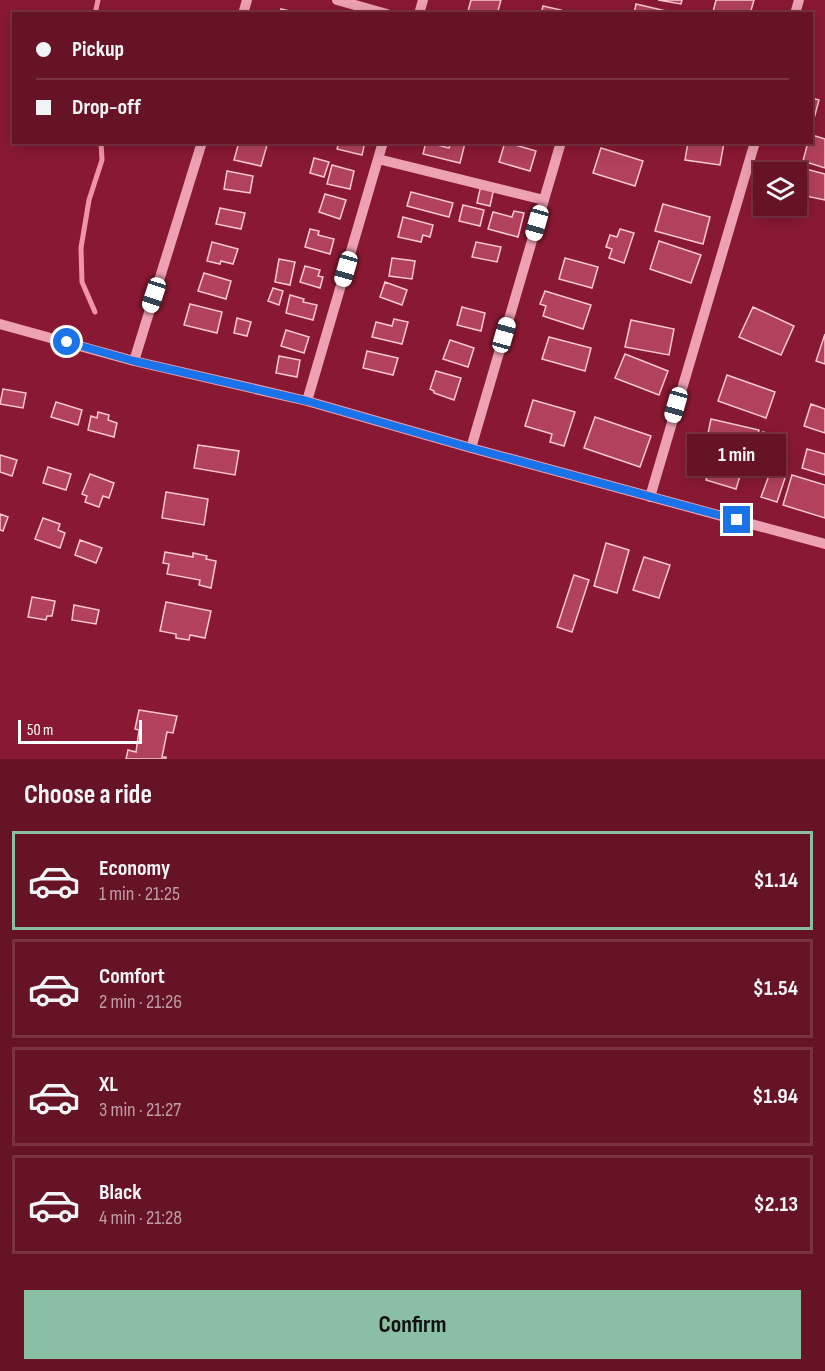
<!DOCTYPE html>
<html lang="en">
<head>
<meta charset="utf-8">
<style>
  body { margin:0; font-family:"Sofia Sans Condensed",sans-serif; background:#6f2032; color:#f1f3f6; height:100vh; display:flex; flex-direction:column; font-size:22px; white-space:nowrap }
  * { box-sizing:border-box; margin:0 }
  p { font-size:20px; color:#bd9ea7 }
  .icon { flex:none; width:33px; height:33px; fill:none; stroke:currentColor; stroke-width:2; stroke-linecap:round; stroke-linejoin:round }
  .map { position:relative; height:759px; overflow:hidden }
  .panel { display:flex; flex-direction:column; background:#671326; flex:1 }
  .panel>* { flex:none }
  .hud { position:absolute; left:12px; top:12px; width:801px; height:132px; border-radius:0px; box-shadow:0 3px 15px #0003,0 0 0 2px #7a3243; display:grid; align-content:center; height:132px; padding:0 24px; background:#671326 }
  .controls { position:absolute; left:753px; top:162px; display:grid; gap:12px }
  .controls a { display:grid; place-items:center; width:54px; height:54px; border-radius:0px; background:#671326; box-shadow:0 3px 15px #0003,0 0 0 2px #7a3243; font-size:30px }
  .scale { position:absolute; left:18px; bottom:15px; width:124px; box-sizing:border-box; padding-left:6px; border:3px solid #fff; border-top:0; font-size:16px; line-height:21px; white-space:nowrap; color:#fff; -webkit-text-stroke:4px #891932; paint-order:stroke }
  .end { position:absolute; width:27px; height:27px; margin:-14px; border:8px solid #1a73e8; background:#fff; box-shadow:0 0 0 3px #fff }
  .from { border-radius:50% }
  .bubble { position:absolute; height:42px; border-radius:0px; background:#671326; box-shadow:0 3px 15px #0003,0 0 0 2px #7a3243; font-size:20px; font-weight:700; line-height:42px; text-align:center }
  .car { position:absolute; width:18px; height:36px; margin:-18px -9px; border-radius:8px; box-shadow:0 0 4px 2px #0007; background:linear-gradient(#fff 24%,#345 0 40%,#fff 0 76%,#345 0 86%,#fff 0) }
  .hud b { display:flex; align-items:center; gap:21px; height:57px; font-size:22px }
  .hud b+b { border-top:2px solid #7a3243 }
  .hud i { width:15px; height:15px; background:#f1f3f6 }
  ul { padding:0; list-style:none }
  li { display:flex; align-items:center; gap:18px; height:99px; margin:0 12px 9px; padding:0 12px; border:3px solid #7a3243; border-radius:0px }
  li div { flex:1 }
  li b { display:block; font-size:22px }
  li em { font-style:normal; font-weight:700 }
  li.selected { border-color:#8abfa5 }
  li>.icon { width:54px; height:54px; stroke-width:1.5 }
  h2 { padding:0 24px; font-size:27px; line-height:72px }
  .button { display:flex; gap:12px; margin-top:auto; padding:12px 24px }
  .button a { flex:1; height:69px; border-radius:0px; background:#8abfa5; color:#111; font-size:24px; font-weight:700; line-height:69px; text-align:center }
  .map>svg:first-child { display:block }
</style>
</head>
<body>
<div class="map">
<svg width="825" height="759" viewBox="0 0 825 759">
  <rect width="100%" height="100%" fill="#891932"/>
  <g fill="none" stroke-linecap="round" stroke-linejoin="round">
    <path stroke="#f094ab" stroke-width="5" d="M95,14L98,0
      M95,312L82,282L81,248L89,200L102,160L101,142"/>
  </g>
  <path fill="#b2415b" stroke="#fac7d3" stroke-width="1.5" d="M471,0H501L497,14H477L468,11Z
    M658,0H682L681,4Z
    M716,0H754L750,14H716L713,12Z
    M636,4L679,14H634Z
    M543,6L561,10L560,14H541Z
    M281,9L299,13V14H280Z
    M812,98L819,100L812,126Z
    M812,135L825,139V168L803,161L808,142H812Z
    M239,142H255L267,145L261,166L234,160Z
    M339,142H365L362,155L337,149Z
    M426,142L449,148L451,142L465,143L460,163L423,154Z
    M505,142L536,151L530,171L499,162Z
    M688,142L724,143L720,165L685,160Z
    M601,148L643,161L635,186L593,173Z
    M314,158L329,162L324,177L310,173Z
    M332,165L354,171L350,189L327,184Z
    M798,167L825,174V200L796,194Z
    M227,171L253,176L250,193L224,189Z
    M481,185L494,188L490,206L477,203Z
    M411,192L453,203L449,217L407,206Z
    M325,194L346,200L340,219L319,212Z
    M663,204L710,217L703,244L655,231Z
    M463,205L484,210L480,226L459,221Z
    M220,208L245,213L241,229L216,224Z
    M514,211L524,213L518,237L488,229L493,212L512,217Z
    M403,217L433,225L430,237L423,235L421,242L398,237Z
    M310,229L319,231L318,235L334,239L330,254L305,247Z
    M620,229L634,233L624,263L609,258L612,249L606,247L610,235L617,237Z
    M659,241L701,255L691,283L650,269Z
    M212,242L238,249L233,264L221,261L220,264L207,261Z
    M476,242L501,247L497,262L472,257Z
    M392,258L415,261L412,279L389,276Z
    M565,258L598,267L592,288L559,279Z
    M279,259L295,262L290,285L275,282Z
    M305,266L320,270L318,276L323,277L320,288L300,282Z
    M204,273L231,281L226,299L198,291Z
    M385,282L407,290L402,305L380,297Z
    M273,288L283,291L279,305L268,301Z
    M545,291L591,305L583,329L543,316L546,306L540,304Z
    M290,295L304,299L303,302L317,305L313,320L286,313Z
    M190,304L222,312L217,333L184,325Z
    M462,307L485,313L481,331L457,325Z
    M753,307L794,326L781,355L739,337Z
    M237,318L251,322L247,336L234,333Z
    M394,319L408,322L402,344L372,337L376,322L392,326Z
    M631,320L674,329L669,355L625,347Z
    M286,330L309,337L304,353L281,346Z
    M825,334V364L816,361Z
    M549,337L591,348L585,371L542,359Z
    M450,340L474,348L468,367L443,359Z
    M367,351L398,358L393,375L363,368Z
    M625,354L668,371L659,395L615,378Z
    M279,356L300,360L297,377L276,373Z
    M436,371L461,378L454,400L434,393V391L430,389Z
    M727,375L775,392L766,418L718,401Z
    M3,389L26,393L23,408L0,404Z
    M533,400L575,412L564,446L550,442L552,434L525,426Z
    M56,402L82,410L78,425L51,417Z
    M811,404L825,409V433L804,426Z
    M98,412L109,415L108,420L117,423L114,437L88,430L91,416L97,418Z
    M595,417L651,436L640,467L584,448Z
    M711,419L759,430L754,454L706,443Z
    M763,432L775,436L769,457L757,454Z
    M198,445L239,451L235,475L194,468Z
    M807,449L825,454V475L802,468Z
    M0,455L17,460L12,476L0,472Z
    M713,457L743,466L736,489L706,480Z
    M48,467L71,474L66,490L43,483Z
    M771,470L786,475L777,502L761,497Z
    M90,474L114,483L109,498L103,496L99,507L85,502L87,496L82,494Z
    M792,475L825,485V518L783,505Z
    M166,492L208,499L204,525L162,518Z
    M0,514L8,517L3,531L0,530Z
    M43,518L60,524L58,530L65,533L60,548L35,539Z
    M80,540L102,548L96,563L75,555Z
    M606,543L629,550L617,593L594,586Z
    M165,552L193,557V553L207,556L206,559L216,561L211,588L199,585L200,580L167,574L169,564L163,563Z
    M644,557L670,565L659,598L633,590Z
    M574,575L589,580L572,632L557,627Z
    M32,597L55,601L52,616H47L46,620L28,617Z
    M166,602L211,611L205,638L190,635L189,640L176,638V634L160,631Z
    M74,605L99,610L96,624L72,620Z
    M139,710L177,716L173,733L167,732L162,757H166V759H126L128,750L136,752L139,730L135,729Z"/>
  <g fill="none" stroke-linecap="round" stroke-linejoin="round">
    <path stroke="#eda1b3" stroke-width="10" d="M337,0L387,14
      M243,14L247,0
      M419,14L423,0
      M795,14L799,0
      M378,159L544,200
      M0,324L134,361L307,401L471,448L825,544
      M134,361L202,142
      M307,401L383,142
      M471,448L561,142
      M650,497L755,142"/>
  </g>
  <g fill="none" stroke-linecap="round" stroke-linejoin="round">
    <path stroke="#1a73e8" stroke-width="8" d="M67,342L134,361L307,401L471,448L737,520"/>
  </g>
</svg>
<div class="controls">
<a><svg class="icon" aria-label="layers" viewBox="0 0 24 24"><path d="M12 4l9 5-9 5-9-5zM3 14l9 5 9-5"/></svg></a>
</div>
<div class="scale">50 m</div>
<i class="end from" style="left:67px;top:342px"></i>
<i class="end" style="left:737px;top:520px"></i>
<div class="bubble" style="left:687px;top:434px;width:99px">1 min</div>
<i class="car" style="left:537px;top:223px;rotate:196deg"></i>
<i class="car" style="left:346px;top:269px;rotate:196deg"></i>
<i class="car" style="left:154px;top:295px;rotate:198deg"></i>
<i class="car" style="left:504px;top:335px;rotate:16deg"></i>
<i class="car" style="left:676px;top:405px;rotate:196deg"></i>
<div class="hud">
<b><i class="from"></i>Pickup</b>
<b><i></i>Drop-off</b>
</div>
</div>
<section class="panel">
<h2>Choose a ride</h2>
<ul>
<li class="selected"><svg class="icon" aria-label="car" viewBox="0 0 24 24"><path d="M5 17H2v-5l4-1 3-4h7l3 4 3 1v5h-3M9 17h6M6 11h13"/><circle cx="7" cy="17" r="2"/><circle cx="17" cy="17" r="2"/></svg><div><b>Economy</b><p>1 min · 21:25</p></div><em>$1.14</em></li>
<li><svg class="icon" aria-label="car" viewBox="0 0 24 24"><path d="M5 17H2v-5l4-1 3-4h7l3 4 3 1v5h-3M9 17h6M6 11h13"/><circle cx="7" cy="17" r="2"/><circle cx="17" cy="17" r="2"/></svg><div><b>Comfort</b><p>2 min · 21:26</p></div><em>$1.54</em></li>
<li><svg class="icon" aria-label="car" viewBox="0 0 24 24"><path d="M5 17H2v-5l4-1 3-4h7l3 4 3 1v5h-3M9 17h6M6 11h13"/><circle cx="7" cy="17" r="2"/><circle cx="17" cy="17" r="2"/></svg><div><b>XL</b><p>3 min · 21:27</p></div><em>$1.94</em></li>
<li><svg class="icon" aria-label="car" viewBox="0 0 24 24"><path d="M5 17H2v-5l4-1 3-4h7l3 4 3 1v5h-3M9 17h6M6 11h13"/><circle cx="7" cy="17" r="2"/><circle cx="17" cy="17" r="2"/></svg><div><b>Black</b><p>4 min · 21:28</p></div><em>$2.13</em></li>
</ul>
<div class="button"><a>Confirm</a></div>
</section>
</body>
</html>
